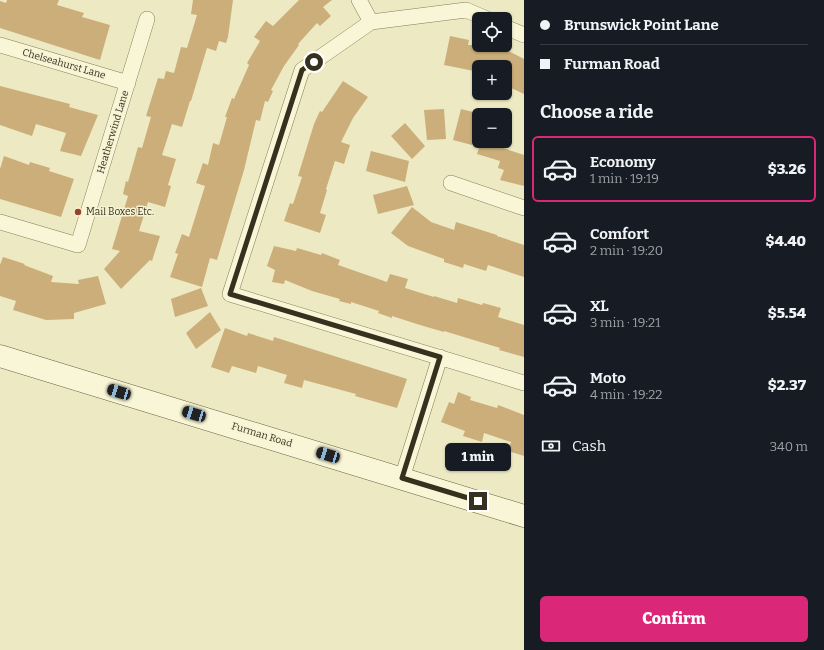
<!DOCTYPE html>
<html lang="en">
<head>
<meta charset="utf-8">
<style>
  body { margin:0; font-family:Bitter,serif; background:#20242c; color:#f1f3f6; height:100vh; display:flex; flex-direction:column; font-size:15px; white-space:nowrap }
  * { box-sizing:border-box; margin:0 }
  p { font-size:13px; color:#9ea1a6 }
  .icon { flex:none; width:22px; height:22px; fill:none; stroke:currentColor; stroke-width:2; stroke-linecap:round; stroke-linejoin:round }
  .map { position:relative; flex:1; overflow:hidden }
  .details { display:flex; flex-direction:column; background:#171b24; width:300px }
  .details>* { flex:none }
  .top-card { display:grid; align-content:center; height:88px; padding:0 16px; background:#171b24 }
  .tools { position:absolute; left:472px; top:12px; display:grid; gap:8px }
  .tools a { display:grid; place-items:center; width:40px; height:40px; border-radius:6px; background:#171b24; box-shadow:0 1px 3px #0004; font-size:20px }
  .end { position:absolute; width:18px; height:18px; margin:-9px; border:5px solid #38301e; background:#fff; box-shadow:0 0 0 2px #fff }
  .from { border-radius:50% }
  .bubble { position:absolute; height:28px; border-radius:6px; background:#171b24; box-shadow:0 1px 3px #0004; font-size:13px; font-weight:800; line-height:28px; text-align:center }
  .car { position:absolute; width:12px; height:24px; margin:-12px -6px; border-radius:5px; box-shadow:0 0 3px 1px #0007; background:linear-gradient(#222 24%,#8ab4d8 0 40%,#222 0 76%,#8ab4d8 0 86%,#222 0) }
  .top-card b { display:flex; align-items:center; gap:14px; height:38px; font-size:15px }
  .top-card b+b { border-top:1px solid #363941 }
  .top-card i { width:10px; height:10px; background:#f1f3f6 }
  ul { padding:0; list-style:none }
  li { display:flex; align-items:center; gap:12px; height:66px; margin:0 8px 6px; padding:0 8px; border:2px solid transparent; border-radius:6px }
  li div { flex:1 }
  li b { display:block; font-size:15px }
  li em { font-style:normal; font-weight:800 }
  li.current { border-color:#db2777 }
  li>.icon { width:36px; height:36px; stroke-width:1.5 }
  h2 { padding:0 16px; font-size:18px; line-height:48px }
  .pay { display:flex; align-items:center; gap:10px; height:44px; padding:0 16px; font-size:15px }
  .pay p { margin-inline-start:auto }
  .action { display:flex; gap:8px; margin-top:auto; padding:8px 16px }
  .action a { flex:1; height:46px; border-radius:6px; background:#db2777; color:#fff; font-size:16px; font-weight:800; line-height:46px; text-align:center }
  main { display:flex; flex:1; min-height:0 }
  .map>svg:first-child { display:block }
</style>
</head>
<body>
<main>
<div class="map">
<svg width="524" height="650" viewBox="0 0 524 650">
  <rect width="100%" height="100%" fill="#edeac3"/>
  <path fill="#cbae7a" d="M7,0H59L57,5L84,13L82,17L110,25L100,60L0,28V1L6,3Z
    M193,0H233L228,37L226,43L219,41L216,51L207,48L191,101H190L182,127L172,124L162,155L176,159L168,185L171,186L165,207L148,202L139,231L160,236L152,261L150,260L121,289L104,269L120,251L112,249L128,196L123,194L126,181L128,182L138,147L142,148L151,117L146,116L158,78L164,79L166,71L174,73L181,47L187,48L197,15L191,14Z
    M299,0H332L323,7L331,16L320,26L317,23L298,44L299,45L284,66L271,90L273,91L268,102L265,101L260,121L256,120L244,170L217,260L210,258L202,287L170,277L178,254L175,253L182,234L189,237L205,186L196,183L203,163L208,165L213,143L219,145L227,117H225L232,98L234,99L249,65L247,63L260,41L254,37L266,21L273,26Z
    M450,36L469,40L468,45H497L524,59V94L505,85V67H479V72L444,65Z
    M343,81L368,97L353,118L341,142L350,145L344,164L335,161L326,189L327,190L320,213L326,215L320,233L284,221L290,203L293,204L302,177L298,176L314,124L320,111L322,112Z
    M0,86L70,104L69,107L98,115L81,156L60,151L66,133L36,124L32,136L0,125Z
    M444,109L446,139L427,140L424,110Z
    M461,109L481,114L479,115V121L472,145L453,140Z
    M405,123L425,146L412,159L391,136Z
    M481,141H502L500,147L524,155V186L500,180L504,170L498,168L500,161L477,154Z
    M371,151L409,161L405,182L366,171Z
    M4,156L29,165L30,162L50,168L49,171L74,179L61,217L0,199V169Z
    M407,186L414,205L378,214L373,195Z
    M412,207L431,222L454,230L456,222L497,235V236L524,245V277L488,265L486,271L464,264L463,268L444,262V259L408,246L391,233Z
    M274,246L296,251L297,248L321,255L322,253L340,260L338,265L387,282L390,274L408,279L405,288L434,297V296L457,303L458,298L482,305L483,303L501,308L498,317L524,325V357L499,350L500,348L444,331V332L420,325L392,316V318L378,313L379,311L351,302V304L339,301L340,299L312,291L285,280L284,284L272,282L275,270L267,266Z
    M3,257L25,264L24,265L53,276L51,282L79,284L78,280L98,276L106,304L74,313V319L46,320L13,310L16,301L0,296V265Z
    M201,288L208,306L175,317L171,299Z
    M210,312L221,330L196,349L186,333Z
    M225,328L247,336L248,333L273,341L274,337L407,379L397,408L355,396L356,394L304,380L302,388L284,383L287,375L258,366L256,373L232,366L229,373L211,367Z
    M458,392L471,397L470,400L497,408L498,405L524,415V456L508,451L511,442L484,433L482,442L463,436L465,431L441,422L449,402L454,404Z"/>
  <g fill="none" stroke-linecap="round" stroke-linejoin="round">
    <g stroke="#877c5a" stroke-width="16">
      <path id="street" d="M359,0L371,22
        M487,19L466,10L371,22L302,70L230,294L524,383
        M505,27L524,35
        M0,45L128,83
        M451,183L524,208
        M0,222L78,245L147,19
        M402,478L440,357"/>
    </g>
    <g stroke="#695d3e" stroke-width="23">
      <path id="secondary" d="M0,356L524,516"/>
    </g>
    <use href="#street" stroke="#f8f6d7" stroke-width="15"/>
    <use href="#secondary" stroke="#f8f6d7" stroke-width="22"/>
  </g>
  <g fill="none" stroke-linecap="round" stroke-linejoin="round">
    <path stroke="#38301e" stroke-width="5" d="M314,62L302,70L230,294L440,357L402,478L478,501"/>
  </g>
  <circle fill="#95432b" stroke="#f5f3d3" stroke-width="1.5" cx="78" cy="212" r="4"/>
  <g text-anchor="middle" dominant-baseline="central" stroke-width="3" stroke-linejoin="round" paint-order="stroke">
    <g font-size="10" fill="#38301e" stroke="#f5f3d3">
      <text transform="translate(64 64) rotate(16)">Chelseahurst Lane</text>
      <text transform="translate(113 132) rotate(-73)">Heatherwind Lane</text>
      <text transform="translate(262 435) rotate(17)">Furman Road</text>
    </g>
    <g font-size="10" fill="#38301e" stroke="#f5f3d3" text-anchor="start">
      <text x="86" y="212">Mail Boxes Etc.</text>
    </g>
  </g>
</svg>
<div class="tools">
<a><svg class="icon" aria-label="locate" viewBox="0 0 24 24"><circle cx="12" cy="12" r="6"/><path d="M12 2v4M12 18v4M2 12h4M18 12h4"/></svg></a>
<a>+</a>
<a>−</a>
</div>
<i class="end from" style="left:314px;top:62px"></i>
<i class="end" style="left:478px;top:501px"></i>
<div class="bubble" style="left:445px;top:443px;width:66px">1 min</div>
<i class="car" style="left:119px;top:392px;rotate:287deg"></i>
<i class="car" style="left:194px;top:414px;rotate:287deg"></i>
<i class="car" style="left:328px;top:455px;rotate:287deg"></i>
</div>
<section class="details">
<div class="top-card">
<b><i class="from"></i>Brunswick Point Lane</b>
<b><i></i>Furman Road</b>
</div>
<h2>Choose a ride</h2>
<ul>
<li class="current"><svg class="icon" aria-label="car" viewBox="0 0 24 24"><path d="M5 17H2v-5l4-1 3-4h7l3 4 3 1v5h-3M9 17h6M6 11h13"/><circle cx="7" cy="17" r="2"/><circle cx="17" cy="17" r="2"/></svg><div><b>Economy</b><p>1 min · 19:19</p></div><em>$3.26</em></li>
<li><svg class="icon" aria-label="car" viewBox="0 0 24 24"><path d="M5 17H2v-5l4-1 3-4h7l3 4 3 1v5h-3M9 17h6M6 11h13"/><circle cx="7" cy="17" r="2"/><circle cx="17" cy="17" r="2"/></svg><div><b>Comfort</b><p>2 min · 19:20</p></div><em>$4.40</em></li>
<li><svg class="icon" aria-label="car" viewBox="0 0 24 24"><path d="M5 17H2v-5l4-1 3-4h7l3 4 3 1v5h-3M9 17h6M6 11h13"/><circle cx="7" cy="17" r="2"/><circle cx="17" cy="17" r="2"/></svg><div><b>XL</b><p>3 min · 19:21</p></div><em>$5.54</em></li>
<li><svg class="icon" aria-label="car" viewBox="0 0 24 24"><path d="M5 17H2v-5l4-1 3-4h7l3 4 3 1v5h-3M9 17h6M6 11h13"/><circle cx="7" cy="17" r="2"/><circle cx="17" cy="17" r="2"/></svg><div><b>Moto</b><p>4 min · 19:22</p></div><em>$2.37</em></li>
</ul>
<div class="pay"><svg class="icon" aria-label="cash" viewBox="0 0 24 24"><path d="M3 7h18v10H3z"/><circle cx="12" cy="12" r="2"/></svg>Cash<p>340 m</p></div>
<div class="action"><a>Confirm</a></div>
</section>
</main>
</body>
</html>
